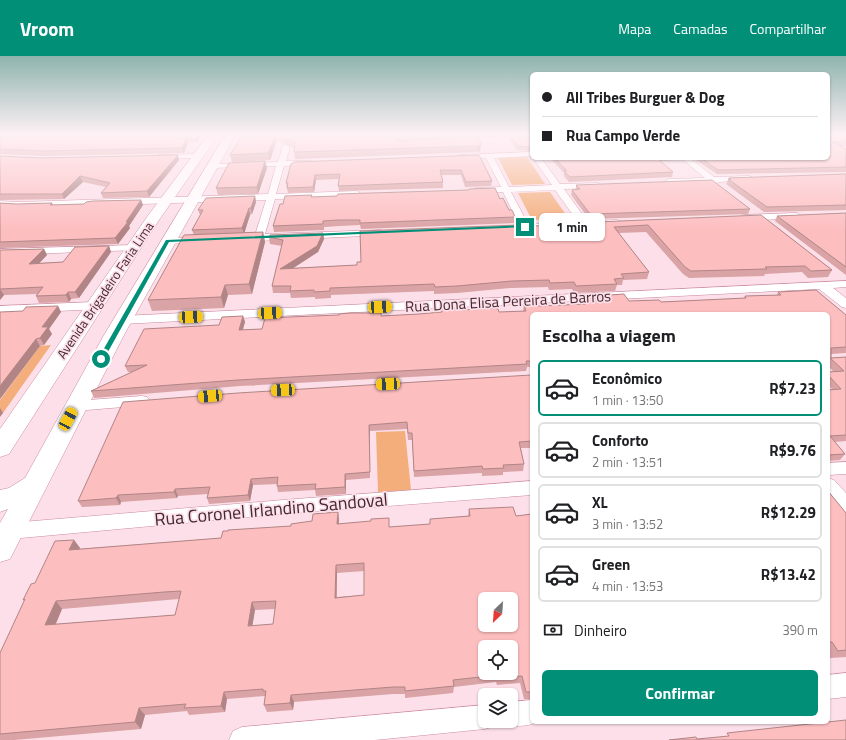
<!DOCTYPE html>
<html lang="pt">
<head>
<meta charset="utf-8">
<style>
  body { margin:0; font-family:"Titillium Web",sans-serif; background:#f6f6f6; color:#202124; height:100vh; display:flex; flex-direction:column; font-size:15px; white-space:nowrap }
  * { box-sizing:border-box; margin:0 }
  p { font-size:13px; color:#757577 }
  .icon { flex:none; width:22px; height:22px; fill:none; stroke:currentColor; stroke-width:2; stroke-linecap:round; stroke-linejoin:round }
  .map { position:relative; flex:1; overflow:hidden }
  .details { position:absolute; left:530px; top:256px; width:300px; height:412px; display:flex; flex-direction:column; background:#fff; border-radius:6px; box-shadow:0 1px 3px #0004 }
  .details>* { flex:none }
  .hud { position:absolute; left:530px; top:16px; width:300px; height:88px; border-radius:6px; box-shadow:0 1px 3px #0004; display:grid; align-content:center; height:88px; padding:0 12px; background:#fff }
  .needle { width:26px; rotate:205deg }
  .buttons { position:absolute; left:478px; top:536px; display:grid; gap:8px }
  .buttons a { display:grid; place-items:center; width:40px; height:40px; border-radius:6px; background:#fff; box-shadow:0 1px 3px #0004; font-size:20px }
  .end { position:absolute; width:18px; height:18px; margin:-9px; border:5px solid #028f78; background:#fff; box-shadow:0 0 0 2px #fff }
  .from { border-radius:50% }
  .bubble { position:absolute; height:28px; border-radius:6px; background:#fff; box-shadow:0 1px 3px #0004; font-size:13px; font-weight:700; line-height:28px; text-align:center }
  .car { position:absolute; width:12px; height:24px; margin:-12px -6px; border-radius:5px; box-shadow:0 0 3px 1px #0007; background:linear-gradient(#f5c518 24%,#345 0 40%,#f5c518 0 76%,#345 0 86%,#f5c518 0) }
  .hud b { display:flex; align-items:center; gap:14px; height:38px; font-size:15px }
  .hud b+b { border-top:1px solid #e0e0e0 }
  .hud i { width:10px; height:10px; background:#202124 }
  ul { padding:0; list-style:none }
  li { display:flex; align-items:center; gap:12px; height:56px; margin:0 8px 6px; padding:0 4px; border:2px solid #e0e0e0; border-radius:6px }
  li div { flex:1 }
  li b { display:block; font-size:15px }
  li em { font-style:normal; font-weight:700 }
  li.selected { border-color:#028f78 }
  li>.icon { width:36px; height:36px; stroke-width:1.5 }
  h2 { padding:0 12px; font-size:18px; line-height:48px }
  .pay { display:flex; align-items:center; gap:10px; height:44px; padding:0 12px; font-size:15px }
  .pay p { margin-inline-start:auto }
  .cta { display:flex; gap:8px; margin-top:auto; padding:8px 12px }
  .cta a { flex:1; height:46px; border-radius:6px; background:#028f78; color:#fff; font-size:16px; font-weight:700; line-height:46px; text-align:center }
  header { display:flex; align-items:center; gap:24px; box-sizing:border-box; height:56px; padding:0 20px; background:#028f78; color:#fff }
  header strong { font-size:19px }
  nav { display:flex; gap:22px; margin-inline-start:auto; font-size:14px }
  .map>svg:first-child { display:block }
</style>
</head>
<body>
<header>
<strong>Vroom</strong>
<nav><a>Mapa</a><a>Camadas</a><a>Compartilhar</a></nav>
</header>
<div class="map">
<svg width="846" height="684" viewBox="0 0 846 684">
  <rect width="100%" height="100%" fill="#fcdfe8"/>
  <path fill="#f4ae7c" d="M394,78H457L459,82L396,87Z
    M527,101L545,128L512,129L498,102Z
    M550,136L569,163L532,164L518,137Z
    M51,289L3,357H0V344L40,290Z
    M405,375L411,434L378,436L376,376Z"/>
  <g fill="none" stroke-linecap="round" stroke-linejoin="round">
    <g stroke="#cc8ba2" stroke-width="1">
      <path id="minor" d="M283,89H286L290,91L286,105H311L315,107L311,109L284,110L276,138L357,135L361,138L357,141L275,143L265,178L381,174L386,177L385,179L259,185L239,184L238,182L239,180L255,179L266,144L19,152L0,151V145L19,146L268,138L276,110L212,112L208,110L212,108L278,106Z
        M532,96V100L494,102L509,131L552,129L533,102H541L560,128L598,127L599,129L595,132L564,133L587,165L617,164L620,165L622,167L620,169L518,173L516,171L519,169L503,136L475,138L471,135L475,132L501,131L486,102L459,103L455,101L459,99ZM555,134L578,166L528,168L511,136Z
        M199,98H202V102L158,103L154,101L158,99Z
        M681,102H690L714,121L749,120L753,122L749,124L719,126L715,129L710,126L666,128L665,126L666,124L669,123L705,122Z
        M797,157L802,160L800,162L743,165L738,162L743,159Z
        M202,181L206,182L207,184L206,186L168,188L163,185L168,182Z
        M134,189L138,190L139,192L138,194L0,199V193Z
        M846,225V231L833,232L846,242V252L842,251L819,233L122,268L118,267L116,264L118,261L122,260Z
        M94,246L98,247L100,250L98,253L0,258V250Z
        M142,340L147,341L150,345L147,349L75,355L70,354L67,350L70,346L75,345Z
        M846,406V418L828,419V407Z
        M828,422L834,424L846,437V457C828,451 828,438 828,422Z
        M532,425V439L283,458L10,483L3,481L0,475L3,469L10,467L283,444Z
        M846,617V641L828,643V619Z
        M532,644V666H538C526,671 513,671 502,667V665H511V646Z
        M485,649V665H496L494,670L485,673L375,684H229L233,675L242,671Z"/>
    </g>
    <g stroke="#cc8ba2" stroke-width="1">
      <path id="highway" d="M209,78H219L159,164L9,398L0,401V373L147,161Z
        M226,78H236L124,279L10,503L0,506V467L8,453L0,456V434L9,432L25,422L104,279Z"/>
    </g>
    <use href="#minor" fill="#fff" fill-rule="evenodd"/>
    <use href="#highway" fill="#fff" fill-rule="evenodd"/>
  </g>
  <path fill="#daa3a5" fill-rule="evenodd" d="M0,78H203L197,86H188L184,97L44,100L0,98Z
    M243,78H395L397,85H408L470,79V78H532V95L517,94L508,81L478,82L480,95L478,96L295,103L294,96V92L277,84L270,104L232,106L230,99Z
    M828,78H846V90H840L846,93V116L717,118L693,102H828Z
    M479,99L492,125L491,130L465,131L461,119H441L443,126V132L339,135L338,130L339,123L316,124L314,136L288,137L286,127L291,108Z
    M0,100L42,102L179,104L149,141L103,142L101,137L106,131L83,126L64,143L0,144Z
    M550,102H682L681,104L660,105L673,116L672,121L569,126L564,120V117Z
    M265,105L267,112L258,138L218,139L216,132Z
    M846,118V154L764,156L726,128L729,122Z
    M576,129L750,153L748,158L589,163L571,139L572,134H576Z
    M469,133L500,143L509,154L515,161V167L361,173L360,169L339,170L324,171V174L274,176L273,170L283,148L312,139V141L469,135Z
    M255,140L256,146L252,158L250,159L244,177L263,176L265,186L252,238L228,239L224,252L152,255L148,244L194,179L192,174L200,159L198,154Z
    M141,144L143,149L129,170L130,172L118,188L0,192V147L16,148L52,147L54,149L84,148Z
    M846,157V219L775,165L777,160Z
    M761,159L832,214L828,221L808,222L802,216L765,218L764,220L689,222L683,218L646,176L618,177L649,216L647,223L623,224L622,229H617L615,235L574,237L572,233L549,234L548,231L511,232L457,237L434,238V235L331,239V242L315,243V241L291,242L290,237H273L272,230L282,190L270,188L269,181L323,177L324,183L318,196L293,212L357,209L361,206L542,172L596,169L597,166Z
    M109,190L111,196L79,242L71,243L69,246L39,247L36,240L37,238L4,239L0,244V194L44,193L47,199L39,207L63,206Z
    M778,236L846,259V297L831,298V302L846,301V385L835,386L845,398L840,404L828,405V334L832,333L828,329V316H834L828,310V258H532V311H527L526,315L240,330L94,342L91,335L132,316H128L125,310L219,269L243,260L245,266L242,274L262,273L381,260L419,258L441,257V253L499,256L523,255L524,249L538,250L581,248L580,246L581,241L629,245L661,246L744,242L745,240L777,239Z
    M58,250L61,256L49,273L52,278L44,289L40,290L0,343L23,255Z
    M532,321V392H521L524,408L523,415L503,416V419L482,420V417L414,421L412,384H408L407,373L370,375V422L346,424V438L316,440L315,434L278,436L277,430V428L253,429L250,445L209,448L207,442L208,438L178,440L177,442L121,446L120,449L82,451L78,445Z
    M828,435L846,457V601L830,602L828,599Z
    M469,453L516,460L532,458V643H524L520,627L497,629L496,626L454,631L453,637L405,642V638H393L294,646L293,654L267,656L264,649L265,640L227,643L225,656L189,659L187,655L145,659L141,673L14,684H0V597L25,545L23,544L35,527L74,484L80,492L79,493L221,482L291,470L312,465L338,456L339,464V468L390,471L430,468V463L468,460ZM364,515V539L337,541V517ZM179,543L175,559L56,568L62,553ZM275,553L273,568L252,570L255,554Z"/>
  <path fill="#b18586" d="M199,78H203L197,86L196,82Z
    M276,78L277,84L270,104L268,97Z
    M186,82L188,86L184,97L182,92Z
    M481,88L480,95L478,96V90Z
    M178,99L179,104L149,141L147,135Z
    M265,105L267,112L258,138L257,131Z
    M315,119L316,124L314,136L313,131Z
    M80,120L83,126L64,143L62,138Z
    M255,140L256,146L252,158L251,152Z
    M141,144L143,149L129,170L130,172L118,188L115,182Z
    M249,152L250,159L244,178L242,172Z
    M263,176L265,186L252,238L249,228Z
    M323,177L324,183L318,196L281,220L280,213Z
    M109,190L111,196L79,242L75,236Z
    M44,193L47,199L33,214L29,208Z
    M225,229L228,239L224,252L221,241Z
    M0,233L4,239L0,244Z
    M68,236L71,243L69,246L66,239Z
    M58,250L61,256L49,273L52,278L44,289L40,282L42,271Z
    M243,260L245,266L241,281L239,274Z
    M36,283L40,290L0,343V330Z
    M0,352L3,357L0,361Z
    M369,369L370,375V422V416Z
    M345,418L346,424V438L345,431Z
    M251,423L253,429L250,445L248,439Z
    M175,433L178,440L177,442L174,436Z
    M118,439L121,446L120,449L116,442Z
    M338,456L339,464L338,476L337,468Z
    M74,484L80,492L75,502L69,494Z
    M336,509L337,517L336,549L335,542Z
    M56,545L62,553L52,576L45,569Z
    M252,546L255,554L251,578L248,570Z
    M224,636L227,643L225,656L221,650Z
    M291,639L294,646L293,654L290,647Z
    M139,652L145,659L141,673L135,666Z"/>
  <path fill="#fdbec0" stroke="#b18586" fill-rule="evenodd" d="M0,78H199L196,82H186L182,92L42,95L0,93Z
    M243,78H276L268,97L230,99Z
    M277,78H395L397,85H408L476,78L481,88L478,90L294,96L295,86Z
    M509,78H532V91L518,90Z
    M828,78H846V86H832L846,93V111L718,114L701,102H828Z
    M178,99L147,135L101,137L110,127L80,120L62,138H0V100L42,102Z
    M479,99L492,125L466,126L461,114H440L443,126L338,130L340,118L315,119L313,131L287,132L288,127H286L291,108L294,106Z
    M555,102H657L673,116L570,121L564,115H567Z
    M265,105L257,131L216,132L229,107Z
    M846,118V149L767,151L728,123H731L729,122Z
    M712,124L750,153L590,158L572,134L580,133L576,129Z
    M495,132L500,143L503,142L509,154H512L515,161L360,167V164H338L323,165V168L273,170L280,148H283L285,140L312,139L311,141L337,140L338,138L469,134V133Z
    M255,140L251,152H249L242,172L192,174L203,154H198L206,142Z
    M141,144L126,166H128L115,182L0,186V147L16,148L52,147L50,149L84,148L86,146L93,145Z
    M846,157V211L777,160Z
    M761,159L832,214L811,215L805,210L765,211L767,213L691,215L685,211L648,169L614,171L649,216L621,218L624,222L614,223L617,228L576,230L574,226L550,227L549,224L512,225L457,230L435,231L434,228L330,232V235L314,236V234L290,235L291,230H272L283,184L269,181L270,179L323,177L317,190L280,213L357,209V206H361L360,175L519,169L541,170L542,172L599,169L597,166Z
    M263,176L249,228L225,229L221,241L148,244L184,179Z
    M109,190L75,236H68L66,239L36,240L43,231L0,233V194L44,193L29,208L63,206L75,191Z
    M816,234L846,259V291L831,292V302L846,301V379L830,380L845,398L828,399V334L841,333L828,319V316L844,315L828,300V258H532V305H526L527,308L238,324L91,335L147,309L125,310L144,273L219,269L222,261L243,260L239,274L262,273L265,262L339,259V258L351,257H381V260L419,258L442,256L441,253L461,252L462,254L494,252L498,253L499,256L526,255L524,249L537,248L538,250L586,248L581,241L624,238L629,245L659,244L661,246L746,242L745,240L781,239L778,236Z
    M58,250L42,271H48L40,282L36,283L0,330V256L23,255L26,251Z
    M531,319L532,321V385L519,386L524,408L503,409L504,412L483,413L482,410L414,415L412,377H408L407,366L369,369L370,416L345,418V431L315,433L316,428L277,430L278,421L251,423L248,439L207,442L210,431L175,433L174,436L118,439L116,442L78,445L123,346L238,337Z
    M828,435L846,457V594L838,595L832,586H828V548H830L828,545V543H829L828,542Z
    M513,451L516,460L532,458V636H526L522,620L498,622V619L453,624L454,630L405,635V631H393L291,639L290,647L264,649L266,635H263V633L224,636L221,650L184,652L186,648L139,652L135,666L0,678V597L25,543L23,544L31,528L35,527L55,485L74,484L69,494L221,482L223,475H228V474L291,470V468L312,465L313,458L338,456L337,468L371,465V463L389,462V471L430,468V463L470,460L469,453ZM364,507V539L335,542L336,509ZM181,535L175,559L45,569L56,545L164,536ZM485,543H511V569H485ZM276,545L273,568L248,570L252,546ZM485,591H511V617H485Z
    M846,664V684H669L696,681L697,683L729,680L727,677Z"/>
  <linearGradient id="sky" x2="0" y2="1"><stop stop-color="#8eb4ae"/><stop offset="0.45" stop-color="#fef1f5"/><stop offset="1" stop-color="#fef1f5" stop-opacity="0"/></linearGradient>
  <rect width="846" height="174" fill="url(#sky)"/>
  <path fill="#028f78" d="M525,169L527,171L169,186L104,303L101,305L98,303L166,184Z"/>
  <g text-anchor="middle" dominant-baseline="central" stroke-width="3.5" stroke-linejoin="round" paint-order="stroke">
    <g font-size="13" fill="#432832" stroke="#fcdfe8">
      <text transform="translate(105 234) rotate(-56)">Avenida Brigadeiro Faria Lima</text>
    </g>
    <g font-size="15" fill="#432832" stroke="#fcdfe8">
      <text transform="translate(508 245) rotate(-3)">Rua Dona Elisa Pereira de Barros</text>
    </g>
    <g font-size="18" fill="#432832" stroke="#fcdfe8">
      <text transform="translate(271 453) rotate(-5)">Rua Coronel Irlandino Sandoval</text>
    </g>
  </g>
</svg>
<div class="buttons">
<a><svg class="needle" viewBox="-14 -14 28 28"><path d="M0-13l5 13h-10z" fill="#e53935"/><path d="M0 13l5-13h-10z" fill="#757577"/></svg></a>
<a><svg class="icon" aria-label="locate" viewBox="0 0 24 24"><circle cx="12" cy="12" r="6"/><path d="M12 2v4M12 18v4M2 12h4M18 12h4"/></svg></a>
<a><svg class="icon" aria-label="layers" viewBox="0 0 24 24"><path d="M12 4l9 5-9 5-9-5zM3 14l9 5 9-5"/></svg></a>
</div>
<i class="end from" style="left:101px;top:303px"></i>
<i class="end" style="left:525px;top:171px"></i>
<div class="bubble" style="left:539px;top:157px;width:66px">1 min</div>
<i class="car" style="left:380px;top:251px;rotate:87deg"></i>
<i class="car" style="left:270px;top:257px;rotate:87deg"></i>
<i class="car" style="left:191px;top:261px;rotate:87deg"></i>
<i class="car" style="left:388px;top:328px;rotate:267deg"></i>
<i class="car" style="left:283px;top:334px;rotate:267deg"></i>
<i class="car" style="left:210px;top:340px;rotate:265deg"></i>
<i class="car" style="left:68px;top:363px;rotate:28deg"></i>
<div class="hud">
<b><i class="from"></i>All Tribes Burguer &amp; Dog</b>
<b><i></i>Rua Campo Verde</b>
</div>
<section class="details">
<h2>Escolha a viagem</h2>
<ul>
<li class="selected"><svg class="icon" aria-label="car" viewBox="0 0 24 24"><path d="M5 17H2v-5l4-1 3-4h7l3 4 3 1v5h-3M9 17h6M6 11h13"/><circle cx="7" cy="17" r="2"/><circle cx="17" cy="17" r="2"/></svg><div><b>Econômico</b><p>1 min · 13:50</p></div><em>R$7.23</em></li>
<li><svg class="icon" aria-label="car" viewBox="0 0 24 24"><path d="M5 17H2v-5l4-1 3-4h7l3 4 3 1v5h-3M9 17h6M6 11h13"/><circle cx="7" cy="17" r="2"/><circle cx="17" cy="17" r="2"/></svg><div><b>Conforto</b><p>2 min · 13:51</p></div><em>R$9.76</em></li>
<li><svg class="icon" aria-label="car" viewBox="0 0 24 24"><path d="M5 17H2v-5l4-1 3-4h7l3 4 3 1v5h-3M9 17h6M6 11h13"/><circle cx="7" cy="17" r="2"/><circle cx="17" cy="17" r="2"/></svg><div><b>XL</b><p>3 min · 13:52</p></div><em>R$12.29</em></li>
<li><svg class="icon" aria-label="car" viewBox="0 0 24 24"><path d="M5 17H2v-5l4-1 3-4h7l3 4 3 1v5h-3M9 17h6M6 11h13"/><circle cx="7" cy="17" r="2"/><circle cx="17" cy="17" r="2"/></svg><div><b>Green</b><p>4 min · 13:53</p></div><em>R$13.42</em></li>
</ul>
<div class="pay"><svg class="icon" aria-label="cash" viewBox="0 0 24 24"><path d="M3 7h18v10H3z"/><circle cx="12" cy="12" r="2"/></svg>Dinheiro<p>390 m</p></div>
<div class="cta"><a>Confirmar</a></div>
</section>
</div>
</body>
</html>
